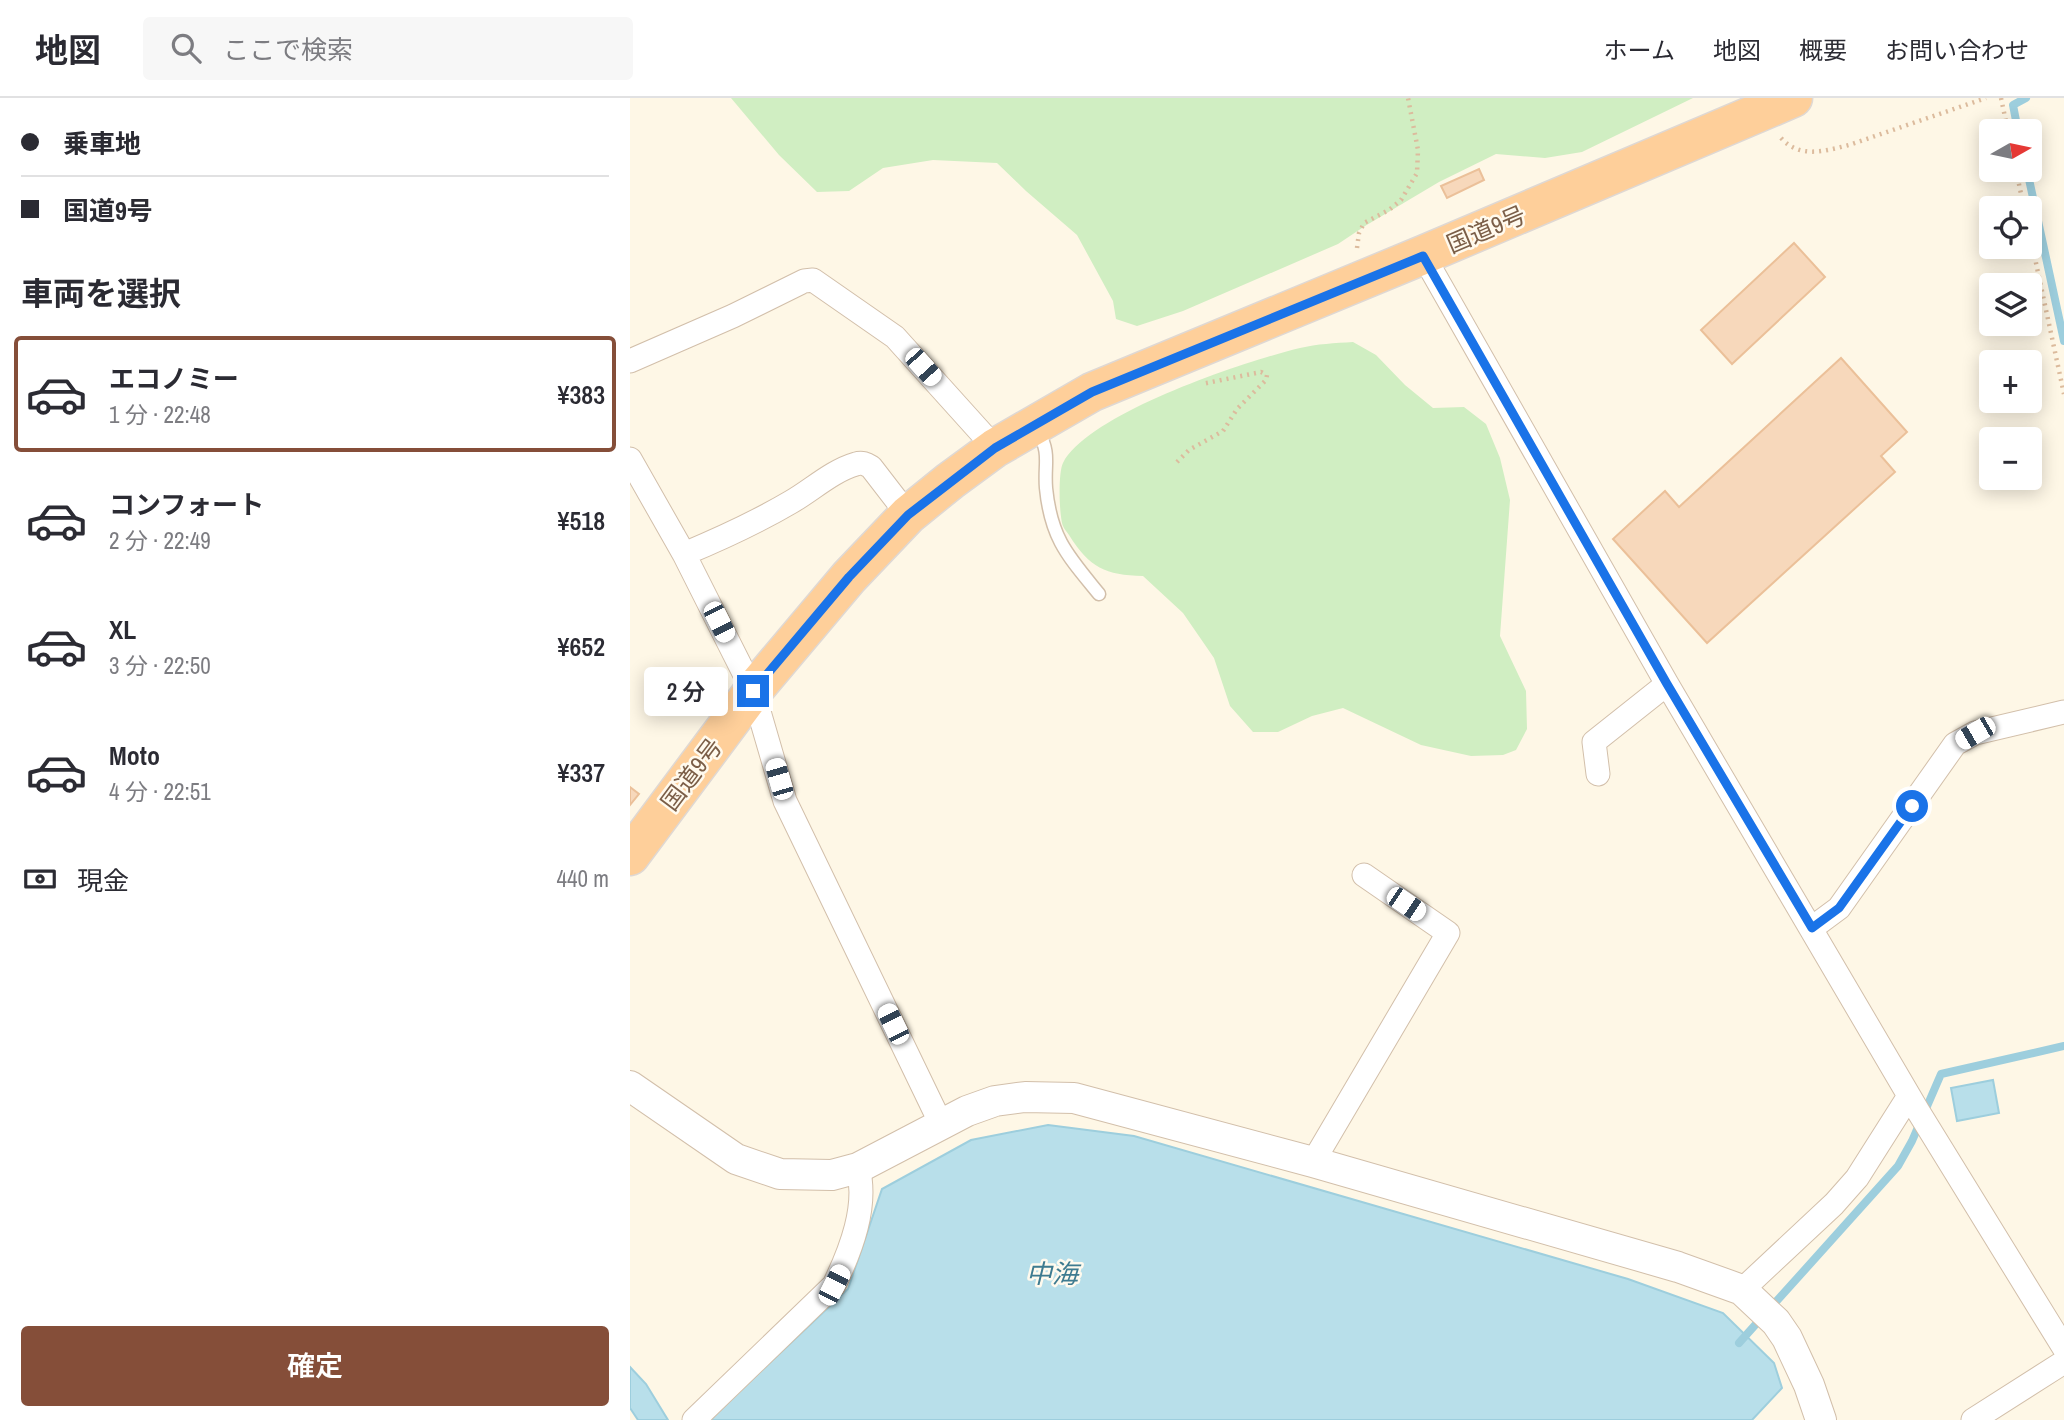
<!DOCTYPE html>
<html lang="ja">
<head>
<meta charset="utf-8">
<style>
  body { margin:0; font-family:"Archivo Narrow","Noto Sans JP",sans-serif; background:#f7f7f7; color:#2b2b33; height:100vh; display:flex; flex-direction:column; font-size:26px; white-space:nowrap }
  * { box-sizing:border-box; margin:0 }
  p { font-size:23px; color:#7c7c81 }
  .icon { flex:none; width:38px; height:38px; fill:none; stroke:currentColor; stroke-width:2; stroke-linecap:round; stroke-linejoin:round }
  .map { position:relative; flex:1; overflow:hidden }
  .panel { display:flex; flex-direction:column; background:#fff; width:630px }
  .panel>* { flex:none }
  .guide { display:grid; align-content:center; height:154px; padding:0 21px; background:#fff }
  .needle { width:46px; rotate:81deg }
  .fabs { position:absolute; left:1349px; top:21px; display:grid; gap:14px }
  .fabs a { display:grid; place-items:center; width:63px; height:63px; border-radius:7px; background:#fff; box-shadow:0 4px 18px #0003; font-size:35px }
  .end { position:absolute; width:32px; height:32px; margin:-16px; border:9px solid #1a73e8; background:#fff; box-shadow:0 0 0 4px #fff }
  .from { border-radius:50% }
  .bubble { position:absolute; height:49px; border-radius:7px; background:#fff; box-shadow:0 4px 18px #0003; font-size:23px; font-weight:600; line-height:49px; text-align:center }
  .car { position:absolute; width:21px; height:42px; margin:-21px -10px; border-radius:9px; box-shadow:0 0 5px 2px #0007; background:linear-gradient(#fff 24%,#345 0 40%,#fff 0 76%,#345 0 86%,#fff 0) }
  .guide b { display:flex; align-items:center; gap:24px; height:66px; font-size:26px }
  .guide b+b { border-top:2px solid #e1e1e2 }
  .guide i { width:18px; height:18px; background:#2b2b33 }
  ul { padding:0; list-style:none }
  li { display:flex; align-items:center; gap:21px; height:116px; margin:0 14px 10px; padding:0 7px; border:4px solid transparent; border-radius:7px }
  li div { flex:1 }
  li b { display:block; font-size:26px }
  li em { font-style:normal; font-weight:600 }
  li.current { border-color:#854e39 }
  li>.icon { width:63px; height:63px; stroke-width:1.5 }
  h2 { padding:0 21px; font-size:32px; line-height:84px }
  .pay { display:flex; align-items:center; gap:18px; height:77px; padding:0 21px; font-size:26px }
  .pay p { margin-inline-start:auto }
  .button { display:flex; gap:14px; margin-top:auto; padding:14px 21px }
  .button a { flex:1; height:80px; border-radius:7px; background:#854e39; color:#fff; font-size:28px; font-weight:600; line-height:80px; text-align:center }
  header { display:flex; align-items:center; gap:42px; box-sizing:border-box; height:98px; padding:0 35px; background:#fff; border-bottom:2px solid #e1e1e2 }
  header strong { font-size:33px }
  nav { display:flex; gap:38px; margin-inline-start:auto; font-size:24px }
  .search { width:490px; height:63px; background:#f7f7f7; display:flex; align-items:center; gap:18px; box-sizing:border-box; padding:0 24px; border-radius:7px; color:#7c7c81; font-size:26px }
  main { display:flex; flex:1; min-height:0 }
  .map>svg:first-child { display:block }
</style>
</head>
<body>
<header>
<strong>地図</strong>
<div class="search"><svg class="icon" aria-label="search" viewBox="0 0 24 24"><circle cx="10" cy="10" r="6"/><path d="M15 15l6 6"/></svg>ここで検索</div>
<nav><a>ホーム</a><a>地図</a><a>概要</a><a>お問い合わせ</a></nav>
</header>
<main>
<section class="panel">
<div class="guide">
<b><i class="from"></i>乗車地</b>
<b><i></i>国道9号</b>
</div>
<h2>車両を選択</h2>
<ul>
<li class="current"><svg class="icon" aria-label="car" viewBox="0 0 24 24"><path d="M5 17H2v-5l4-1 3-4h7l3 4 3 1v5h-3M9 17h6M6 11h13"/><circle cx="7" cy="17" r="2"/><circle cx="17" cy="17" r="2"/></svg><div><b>エコノミー</b><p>1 分 · 22:48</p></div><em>¥383</em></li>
<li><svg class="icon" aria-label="car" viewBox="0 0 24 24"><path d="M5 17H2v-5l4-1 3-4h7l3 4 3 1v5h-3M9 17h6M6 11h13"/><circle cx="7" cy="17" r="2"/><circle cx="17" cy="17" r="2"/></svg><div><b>コンフォート</b><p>2 分 · 22:49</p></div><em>¥518</em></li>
<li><svg class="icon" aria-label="car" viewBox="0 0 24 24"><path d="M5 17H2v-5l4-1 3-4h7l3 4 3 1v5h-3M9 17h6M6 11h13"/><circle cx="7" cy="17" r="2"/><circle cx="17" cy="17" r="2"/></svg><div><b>XL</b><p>3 分 · 22:50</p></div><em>¥652</em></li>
<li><svg class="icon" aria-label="car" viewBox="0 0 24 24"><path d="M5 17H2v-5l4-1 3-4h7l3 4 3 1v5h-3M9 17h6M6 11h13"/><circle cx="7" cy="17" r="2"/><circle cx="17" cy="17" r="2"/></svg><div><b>Moto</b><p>4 分 · 22:51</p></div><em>¥337</em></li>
</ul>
<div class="pay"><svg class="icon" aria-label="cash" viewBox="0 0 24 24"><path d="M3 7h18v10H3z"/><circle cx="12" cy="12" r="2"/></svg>現金<p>440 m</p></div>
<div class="button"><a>確定</a></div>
</section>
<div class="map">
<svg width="1434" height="1322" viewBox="0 0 1434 1322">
  <rect width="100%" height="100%" fill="#fef7e6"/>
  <path fill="#d0eec2" d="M101,0H1063L952,54L915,60L866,56L809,84L735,128L708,146L553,213L507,228L486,221L483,203L447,137L396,93L367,65L303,62L253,70L219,93L187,94L149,57Z
    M723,244L746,257L775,287L803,310L834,309L856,326L870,360L880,402L870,538L896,593L897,631L886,652L873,657L841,658L791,647L713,610L682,618L648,634H623L600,608L584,560L553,515L513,478C475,477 460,470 439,437C437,434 434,431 433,428C429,418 428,374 433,365C459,315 616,263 670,250C687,246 705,245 723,244Z"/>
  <path fill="#b8dfea" stroke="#9dcedd" stroke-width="2" d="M1363,982L1369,1015L1327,1023L1321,990Z
    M418,1027L504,1038L998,1181L1093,1215L1144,1265L1152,1290L1122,1322H79L218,1191L252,1091L341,1042Z
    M0,1269L16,1286L38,1322H8L0,1310Z"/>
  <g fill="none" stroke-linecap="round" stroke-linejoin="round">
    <path stroke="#9dcedd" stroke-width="8" d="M1388,33L1383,7L1396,0
      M1397,72L1434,243
      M1109,1245L1268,1068L1282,1043L1311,976L1434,948"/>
  </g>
  <path fill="#f7d8bb" stroke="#ebc099" stroke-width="2" d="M849,71L854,82L817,100L811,88Z
    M1164,145L1195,179L1102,266L1071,232Z
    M1211,260L1277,334L1251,358L1265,374L1077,545L983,441L1035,393L1049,409Z
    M0,689L9,696L0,707Z"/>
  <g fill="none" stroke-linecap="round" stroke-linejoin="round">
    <g stroke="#d2bfaa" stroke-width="15">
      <path id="service" d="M408,332C421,358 414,364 416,390C421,441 438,458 469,496"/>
    </g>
    <g stroke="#d2bfaa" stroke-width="25">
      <path id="minor" d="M793,157L1037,586L1288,1013L1434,1250
        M0,263L103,218L174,183L183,182L265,239L365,350
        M0,361L54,456L123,593L155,703L311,1026
        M54,456C90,441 127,424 161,404C182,392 202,373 226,366C232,364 236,366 241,369L278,417
        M968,676L964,644L1037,586
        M1182,830L1209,810L1325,646L1345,635L1434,614
        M683,1064L818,835L734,777
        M1112,1192L1204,1106L1227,1080L1279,998
        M64,1322L204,1187C221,1152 238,1108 228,1070
        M1343,1322L1434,1264"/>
    </g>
    <g stroke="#d2bfaa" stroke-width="32">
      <path id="tertiary" d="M0,988L106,1061L150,1076L202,1077L228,1070L337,1013L365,1003L395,999L444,1000L683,1064L1048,1169L1112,1192L1146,1224L1157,1240L1179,1287L1191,1322"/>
    </g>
    <g stroke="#dfd8d3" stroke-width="41">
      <path id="trunk" d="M0,758L123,593L219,479L278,417L320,383L365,350L462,294L793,157L1163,0"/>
    </g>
    <path stroke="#dcbb9d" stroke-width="4.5" stroke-dasharray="2 5" stroke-linecap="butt" d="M1371,0L1378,33
      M1151,40C1170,61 1195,53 1219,47L1356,0
      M1386,72L1394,110
      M1400,137L1434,296
      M727,150L729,135L734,125L759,112L771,102L787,75L788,52L778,0
      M547,364L559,352L593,333L607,311L636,282L637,277L631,274L572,286"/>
    <use href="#service" stroke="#fff" stroke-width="12"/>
    <use href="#minor" stroke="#fff" stroke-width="23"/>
    <use href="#tertiary" stroke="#fff" stroke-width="30"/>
    <use href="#trunk" stroke="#fecf9a" stroke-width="38"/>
  </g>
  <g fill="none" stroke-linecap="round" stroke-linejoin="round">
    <path stroke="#1a73e8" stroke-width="9" d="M123,593L219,479L278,417L365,350L462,294L793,158L1037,586L1182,830L1209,810L1282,708"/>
  </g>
  <g text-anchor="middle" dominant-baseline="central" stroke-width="5" stroke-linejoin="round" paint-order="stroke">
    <g font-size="24" fill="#7b5e47" stroke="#fffaee">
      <text transform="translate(856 131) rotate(-23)">国道9号</text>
      <text transform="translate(61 676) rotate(-53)">国道9号</text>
    </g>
    <g font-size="26" font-style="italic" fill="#3e7b90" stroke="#fffaee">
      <text x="422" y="1175">中海</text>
    </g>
  </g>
</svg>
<div class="fabs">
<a><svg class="needle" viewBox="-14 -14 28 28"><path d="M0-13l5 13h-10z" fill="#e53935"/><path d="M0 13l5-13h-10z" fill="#7c7c81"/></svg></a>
<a><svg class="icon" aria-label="locate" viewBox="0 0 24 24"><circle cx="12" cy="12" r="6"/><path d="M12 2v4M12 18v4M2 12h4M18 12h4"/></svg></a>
<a><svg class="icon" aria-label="layers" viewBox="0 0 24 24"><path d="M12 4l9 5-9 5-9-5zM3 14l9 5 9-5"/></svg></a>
<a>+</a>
<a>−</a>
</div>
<i class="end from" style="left:1282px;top:708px"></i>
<i class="end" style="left:123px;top:593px"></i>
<div class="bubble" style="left:14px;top:569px;width:84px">2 分</div>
<i class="car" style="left:293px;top:269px;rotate:138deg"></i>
<i class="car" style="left:89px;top:524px;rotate:153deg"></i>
<i class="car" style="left:1345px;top:635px;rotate:240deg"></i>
<i class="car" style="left:149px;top:681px;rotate:344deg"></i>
<i class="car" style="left:776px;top:806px;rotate:124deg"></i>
<i class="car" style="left:263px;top:926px;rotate:334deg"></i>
<i class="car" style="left:204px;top:1187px;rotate:27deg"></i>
</div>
</main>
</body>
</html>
